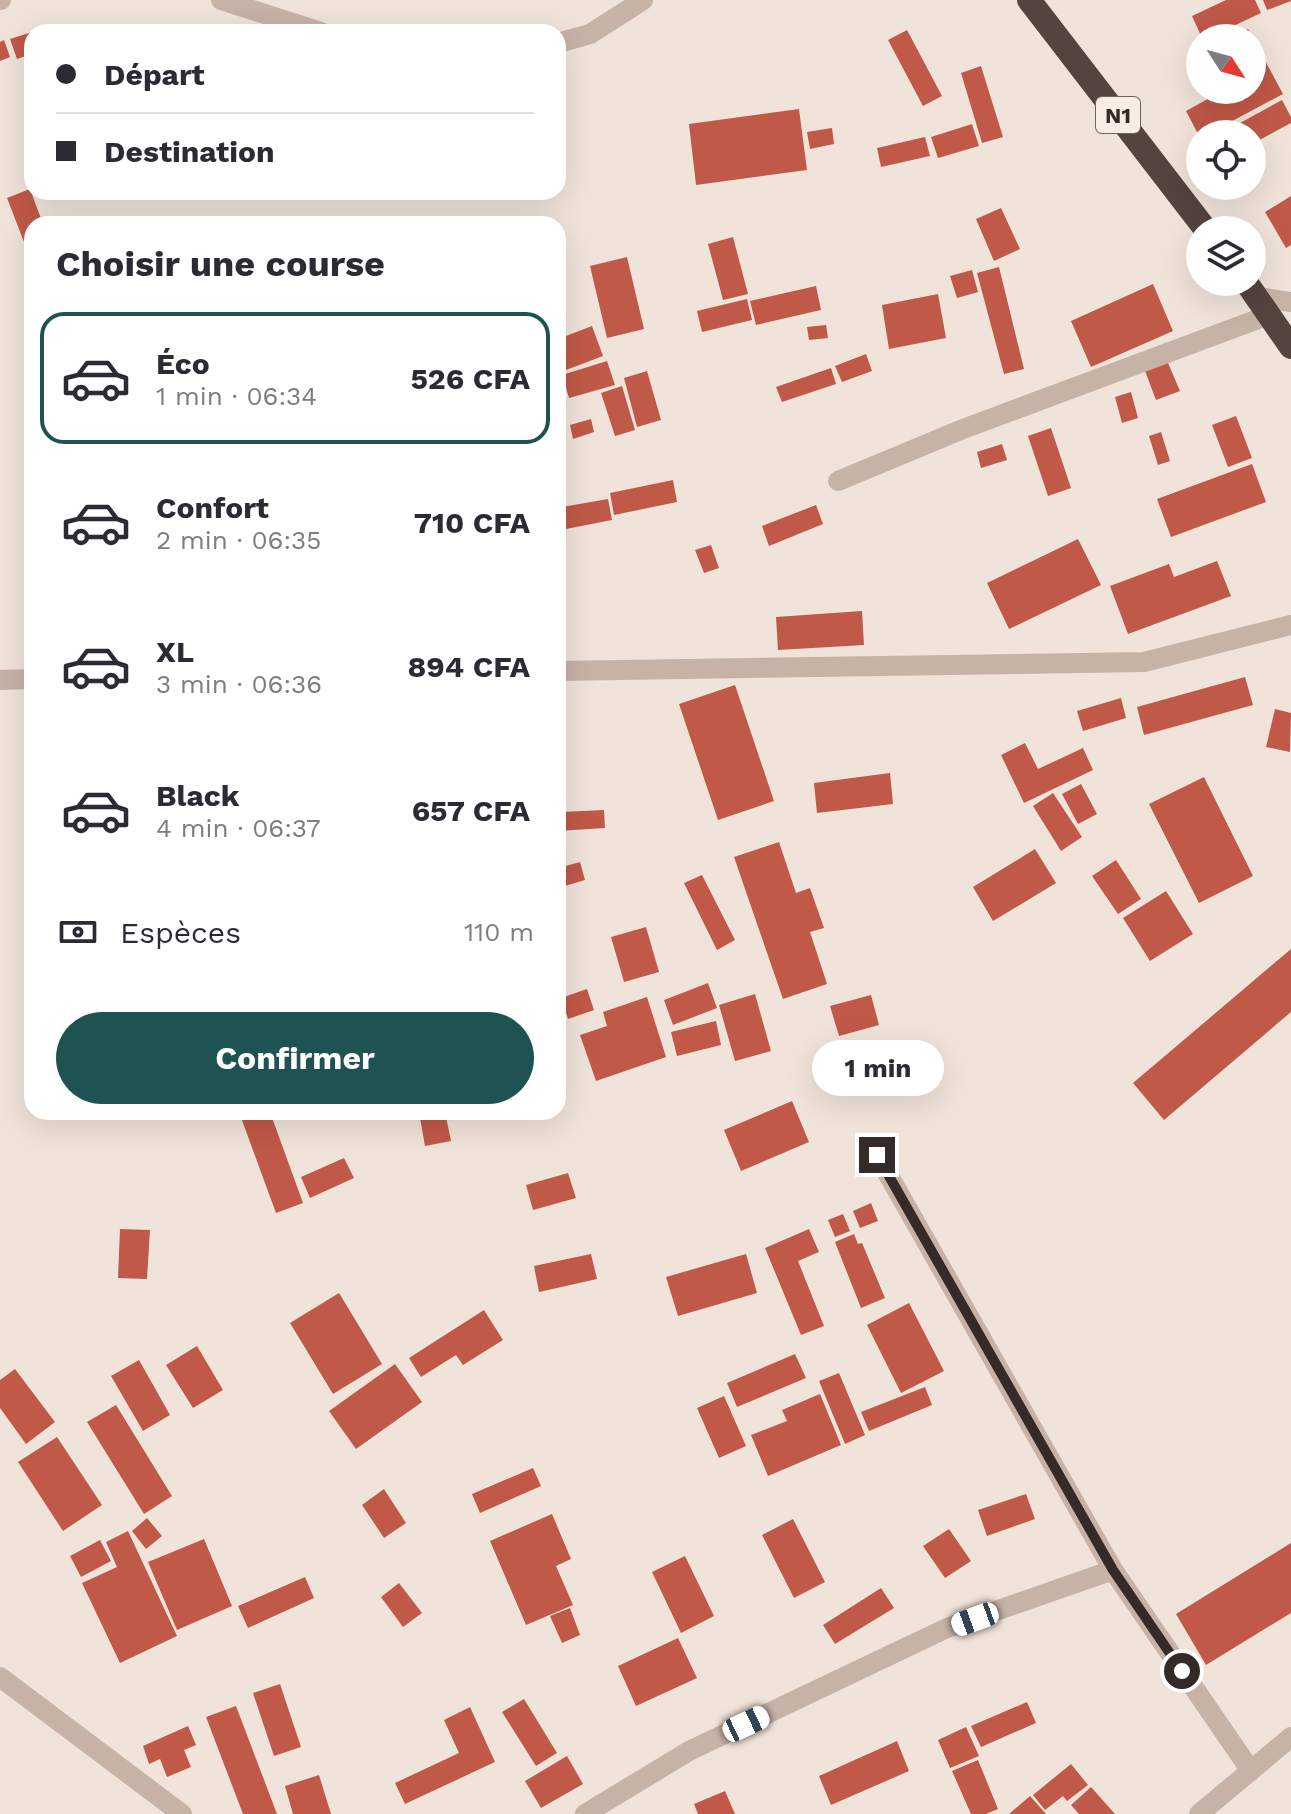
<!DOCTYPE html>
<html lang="fr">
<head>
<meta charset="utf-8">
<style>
  body { margin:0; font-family:"Work Sans",sans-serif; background:#f2f2f3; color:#2b2b33; height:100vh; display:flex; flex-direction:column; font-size:30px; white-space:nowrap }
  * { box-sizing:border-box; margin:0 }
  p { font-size:26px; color:#7c7c81 }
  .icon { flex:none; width:44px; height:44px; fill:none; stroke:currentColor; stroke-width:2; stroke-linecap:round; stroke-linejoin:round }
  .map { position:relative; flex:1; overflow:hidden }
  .drawer { position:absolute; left:24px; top:216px; width:542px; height:904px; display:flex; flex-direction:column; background:#fff; border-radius:24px; box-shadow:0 8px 32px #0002 }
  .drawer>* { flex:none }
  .guide { position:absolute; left:24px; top:24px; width:542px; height:176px; border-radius:24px; box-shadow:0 8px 32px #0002; display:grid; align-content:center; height:176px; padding:0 32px; background:#fff }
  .needle { width:52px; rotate:126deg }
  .fabs { position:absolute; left:1186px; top:24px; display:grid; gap:16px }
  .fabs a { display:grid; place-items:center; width:80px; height:80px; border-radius:50%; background:#fff; box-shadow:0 8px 32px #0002; font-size:40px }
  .end { position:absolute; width:36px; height:36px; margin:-18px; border:10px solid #342a27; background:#fff; box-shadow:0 0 0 4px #fff }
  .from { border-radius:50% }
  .bubble { position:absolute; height:56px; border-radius:28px; background:#fff; box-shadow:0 8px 32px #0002; font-size:26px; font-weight:700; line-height:56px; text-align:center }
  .car { position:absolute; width:24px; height:48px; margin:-24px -12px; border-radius:10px; box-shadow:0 0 6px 2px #0007; background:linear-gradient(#fff 24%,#345 0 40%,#fff 0 76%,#345 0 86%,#fff 0) }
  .guide b { display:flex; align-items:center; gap:28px; height:76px; font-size:30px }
  .guide b+b { border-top:2px solid #e1e1e2 }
  .guide i { width:20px; height:20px; background:#2b2b33 }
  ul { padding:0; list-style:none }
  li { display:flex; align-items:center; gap:24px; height:132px; margin:0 16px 12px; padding:0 16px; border:4px solid transparent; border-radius:24px }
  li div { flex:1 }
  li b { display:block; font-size:30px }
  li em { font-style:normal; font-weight:700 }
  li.selected { border-color:#1f5352 }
  li>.icon { width:72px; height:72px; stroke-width:1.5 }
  h2 { padding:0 32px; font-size:36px; line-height:96px }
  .pay { display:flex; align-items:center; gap:20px; height:88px; padding:0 32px; font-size:30px }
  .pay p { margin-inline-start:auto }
  .action { display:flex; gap:16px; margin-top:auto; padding:16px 32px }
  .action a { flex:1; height:92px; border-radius:48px; background:#1f5352; color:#fff; font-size:32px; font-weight:700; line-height:92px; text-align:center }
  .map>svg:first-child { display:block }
</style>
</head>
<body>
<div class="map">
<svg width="1291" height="1814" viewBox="0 0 1291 1814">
  <rect width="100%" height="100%" fill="#f0e3da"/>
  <path fill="#c05948" d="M1226,0H1255L1261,13L1208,38H1202L1192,16Z
    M1263,0H1291V1L1267,10Z
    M1248,29L1283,94L1208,134H1198L1186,111L1224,90H1252V38H1232Z
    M907,30L942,96L923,106L888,40Z
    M32,32V54L17,59L10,39Z
    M4,40L10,57L0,61V42Z
    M981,66L1003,137L982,143L961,73Z
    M1282,100L1291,117V123L1252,144V134H1220Z
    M799,109L807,170L696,185L689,124Z
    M972,124L979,146L938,158L931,137Z
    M832,128L834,144L810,149L807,132Z
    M925,137L930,156L881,167L877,148Z
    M30,189L43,224H32V253L29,255L7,198Z
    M1291,196V245L1286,248L1265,212Z
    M1001,208L1020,249L994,261L976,219Z
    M733,237L748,294L723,300L708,244Z
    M627,257L644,329L607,338L590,266Z
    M999,267L1024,369L1004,374L977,273Z
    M972,270L978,292L957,298L950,276Z
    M1153,284L1173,331L1091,367L1071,321Z
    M816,286L821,310L756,325L750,301Z
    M938,294L946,338L889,349L882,305Z
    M747,299L752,320L702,332L697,311Z
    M826,325L828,338L809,340L807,327Z
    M592,326L603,356L558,373V339Z
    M866,354L872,371L842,382L835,366Z
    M607,361L615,385L569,398L562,375Z
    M1168,363L1180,391L1156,400L1145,371Z
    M831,368L836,384L782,402L776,387Z
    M647,371L661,420L637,427L624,378Z
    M622,386L635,430L615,436L601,393Z
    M1131,392L1138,418L1122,423L1115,397Z
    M1236,416L1252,458L1228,467L1212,425Z
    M591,419L594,432L573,439L570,425Z
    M1051,428L1071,488L1048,496L1028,436Z
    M1161,432L1170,461L1158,465L1149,436Z
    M1002,444L1007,460L981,468L977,452Z
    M1252,464L1266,502L1171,537L1157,499Z
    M673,480L677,502L614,515L610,493Z
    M608,499L612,520L566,529L562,507Z
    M816,505L823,524L769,546L762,526Z
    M1078,539L1101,585L1009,629L987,583Z
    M711,545L719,568L704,573L695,550Z
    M1217,561L1231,596L1128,634L1110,586L1169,564L1174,577Z
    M862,611L864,645L778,650L776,617Z
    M1245,677L1253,705L1144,735L1137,707Z
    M735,685L774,801L718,820L679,704Z
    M1121,698L1126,718L1083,731L1077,711Z
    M1275,709L1291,713L1290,752L1266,747Z
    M1025,743L1038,769L1083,748L1093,770L1024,803L1001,755Z
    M890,773L893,804L817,813L814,783Z
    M1204,777L1253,876L1199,903L1149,804Z
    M1081,784L1097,814L1078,824L1062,794Z
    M1053,793L1082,837L1061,851L1033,806Z
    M558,805H560L561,812L604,810L605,828L558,831Z
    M779,842L796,893L810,888L824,928L810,932L827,984L783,999L734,857Z
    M1035,849L1056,883L993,921L973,887Z
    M1116,860L1141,899L1118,914L1092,876Z
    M580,862L585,880L558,888V868Z
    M702,875L735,940L717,950L684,883Z
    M1166,891L1193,934L1150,961L1123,918Z
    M646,927L659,972L624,982L611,937Z
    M1291,949V1012L1164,1120L1133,1083Z
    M708,983L717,1008L673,1025L664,1000Z
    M587,989L594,1010L568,1019L561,998Z
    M755,994L771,1051L735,1061L719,1005Z
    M871,995L879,1025L839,1036L830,1006Z
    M647,997L666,1057L596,1081L580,1035L607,1026L603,1012Z
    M716,1021L721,1045L677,1056L671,1032Z
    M792,1101L809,1142L741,1171L724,1130Z
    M239,1112H270L303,1203L276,1213Z
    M419,1112H445L451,1141L425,1146Z
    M344,1158L354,1178L310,1198L301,1177Z
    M568,1173L576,1198L533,1210L526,1185Z
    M871,1203L878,1221L860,1228L853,1211Z
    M843,1214L850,1231L835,1237L828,1220Z
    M120,1229L150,1230L147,1279L118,1278Z
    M809,1229L819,1252L798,1261L824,1326L801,1335L765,1248Z
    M854,1234L858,1244L862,1243L885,1298L861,1308L835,1242Z
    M591,1254L597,1279L539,1292L534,1266Z
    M746,1254L757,1293L678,1316L666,1277Z
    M339,1293L382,1364L333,1394L290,1323Z
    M909,1303L944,1371L901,1393L867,1325Z
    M484,1310L503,1340L463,1365L456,1355L421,1377L409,1358Z
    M197,1346L223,1390L193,1408L166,1365Z
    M795,1354L806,1378L737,1407L727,1383Z
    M139,1360L170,1415L143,1431L111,1376Z
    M395,1364L422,1402L356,1449L329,1411Z
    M15,1369L55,1422L26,1444L0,1408V1380Z
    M839,1373L865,1435L845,1444L819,1381Z
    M925,1387L932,1405L869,1431L861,1412Z
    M820,1394L841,1445L768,1476L751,1435L787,1421L782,1410Z
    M724,1396L746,1446L719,1458L697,1408Z
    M116,1405L172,1496L144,1514L87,1422Z
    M57,1437L102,1505L63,1531L18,1462Z
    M533,1468L541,1486L480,1513L472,1494Z
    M384,1489L406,1523L384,1538L362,1505Z
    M1026,1494L1035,1519L987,1536L978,1510Z
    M552,1514L571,1559L556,1566L573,1605L526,1625L490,1541Z
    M147,1518L162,1536L146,1549L132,1531Z
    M793,1519L825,1582L794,1598L762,1535Z
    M949,1529L971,1561L945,1578L923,1546Z
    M128,1531L177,1636L120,1663L82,1583L117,1567L106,1542Z
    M204,1539L232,1606L177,1630L148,1562Z
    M100,1540L111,1561L81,1577L70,1556Z
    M1291,1543V1613L1206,1665L1176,1614Z
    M685,1556L714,1616L681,1633L652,1572Z
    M305,1577L314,1598L248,1628L238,1606Z
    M399,1583L422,1613L403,1627L381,1597Z
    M881,1588L894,1608L835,1644L823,1625Z
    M570,1608L580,1635L562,1643L550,1616Z
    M678,1638L697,1678L636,1706L618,1666Z
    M280,1684L301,1747L274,1756L253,1693Z
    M524,1699L557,1753L536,1766L502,1712Z
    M1027,1702L1036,1723L981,1747L971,1726Z
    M236,1706L277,1814H243L206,1717Z
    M470,1707L495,1762L405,1804L395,1783L459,1753L444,1720Z
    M188,1726L196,1745L184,1750L191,1767L167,1777L160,1759L149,1764L143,1746Z
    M966,1727L979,1756L950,1768L938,1740Z
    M897,1741L909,1771L831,1805L819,1776Z
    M567,1756L583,1784L541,1808L525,1781Z
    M978,1760L998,1809L986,1814H971L952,1771Z
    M1071,1764L1088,1785L1067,1801L1063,1796L1045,1810L1033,1795Z
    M319,1775L331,1814H293L285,1786Z
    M1091,1787L1115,1814H1079L1071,1805Z
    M725,1791L735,1814H698L694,1804Z
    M1030,1796L1046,1814H1009Z"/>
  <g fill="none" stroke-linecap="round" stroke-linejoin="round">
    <path stroke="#c7b2a6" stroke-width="20" d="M0,0H1
      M221,0L321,32
      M558,43L590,34L643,0
      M1258,297L1291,302
      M838,481L963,429L1269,315
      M558,671L1144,662L1291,625
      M0,680L32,679
      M877,1155L1113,1570
      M0,1677L182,1814
      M585,1814L689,1751L947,1628L1113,1570L1251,1771
      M1199,1814L1291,1737"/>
    <path stroke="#54433e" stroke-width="24" d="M1029,0L1206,230
      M1246,282L1291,347"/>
  </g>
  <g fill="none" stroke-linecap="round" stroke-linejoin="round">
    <path stroke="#342a27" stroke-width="10" d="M877,1155L1113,1570L1182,1671"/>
  </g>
  <g text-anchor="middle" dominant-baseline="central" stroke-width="8" stroke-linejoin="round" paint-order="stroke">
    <rect fill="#f8eee6" stroke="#6f6560" stroke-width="2" x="1096" y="97" width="44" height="36" rx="6"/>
    <g font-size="22" font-weight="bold" fill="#342a27">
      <text x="1118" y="115">N1</text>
    </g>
  </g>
</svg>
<div class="fabs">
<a><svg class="needle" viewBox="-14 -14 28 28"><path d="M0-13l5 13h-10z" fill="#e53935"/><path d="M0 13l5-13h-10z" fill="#7c7c81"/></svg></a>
<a><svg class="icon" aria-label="locate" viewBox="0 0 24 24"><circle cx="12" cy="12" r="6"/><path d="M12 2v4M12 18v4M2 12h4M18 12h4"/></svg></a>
<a><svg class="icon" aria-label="layers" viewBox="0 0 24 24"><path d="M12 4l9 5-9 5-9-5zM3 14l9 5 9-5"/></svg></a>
</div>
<i class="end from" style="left:1182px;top:1671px"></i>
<i class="end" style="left:877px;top:1155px"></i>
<div class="bubble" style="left:812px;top:1040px;width:132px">1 min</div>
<i class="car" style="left:975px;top:1619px;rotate:250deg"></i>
<i class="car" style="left:746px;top:1724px;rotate:65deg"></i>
<div class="guide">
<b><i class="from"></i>Départ</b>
<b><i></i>Destination</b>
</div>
<section class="drawer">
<h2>Choisir une course</h2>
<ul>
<li class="selected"><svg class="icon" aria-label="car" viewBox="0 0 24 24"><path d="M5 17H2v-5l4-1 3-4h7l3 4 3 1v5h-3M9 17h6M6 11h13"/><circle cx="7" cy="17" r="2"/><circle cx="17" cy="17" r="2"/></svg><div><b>Éco</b><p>1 min · 06:34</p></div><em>526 CFA</em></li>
<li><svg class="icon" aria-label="car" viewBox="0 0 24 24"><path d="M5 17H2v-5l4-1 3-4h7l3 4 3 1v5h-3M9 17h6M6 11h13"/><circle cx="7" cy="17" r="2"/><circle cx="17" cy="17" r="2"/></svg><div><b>Confort</b><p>2 min · 06:35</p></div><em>710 CFA</em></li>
<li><svg class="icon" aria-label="car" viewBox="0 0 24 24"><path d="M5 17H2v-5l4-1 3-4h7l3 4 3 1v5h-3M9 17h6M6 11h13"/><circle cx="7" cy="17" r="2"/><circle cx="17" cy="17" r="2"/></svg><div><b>XL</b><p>3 min · 06:36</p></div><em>894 CFA</em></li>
<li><svg class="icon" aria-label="car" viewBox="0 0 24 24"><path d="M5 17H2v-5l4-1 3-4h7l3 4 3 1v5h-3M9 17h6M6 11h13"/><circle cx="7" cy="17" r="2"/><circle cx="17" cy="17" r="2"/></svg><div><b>Black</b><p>4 min · 06:37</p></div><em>657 CFA</em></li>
</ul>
<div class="pay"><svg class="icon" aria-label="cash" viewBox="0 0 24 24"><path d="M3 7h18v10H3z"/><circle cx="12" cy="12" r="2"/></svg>Espèces<p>110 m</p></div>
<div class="action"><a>Confirmer</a></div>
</section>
</div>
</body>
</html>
